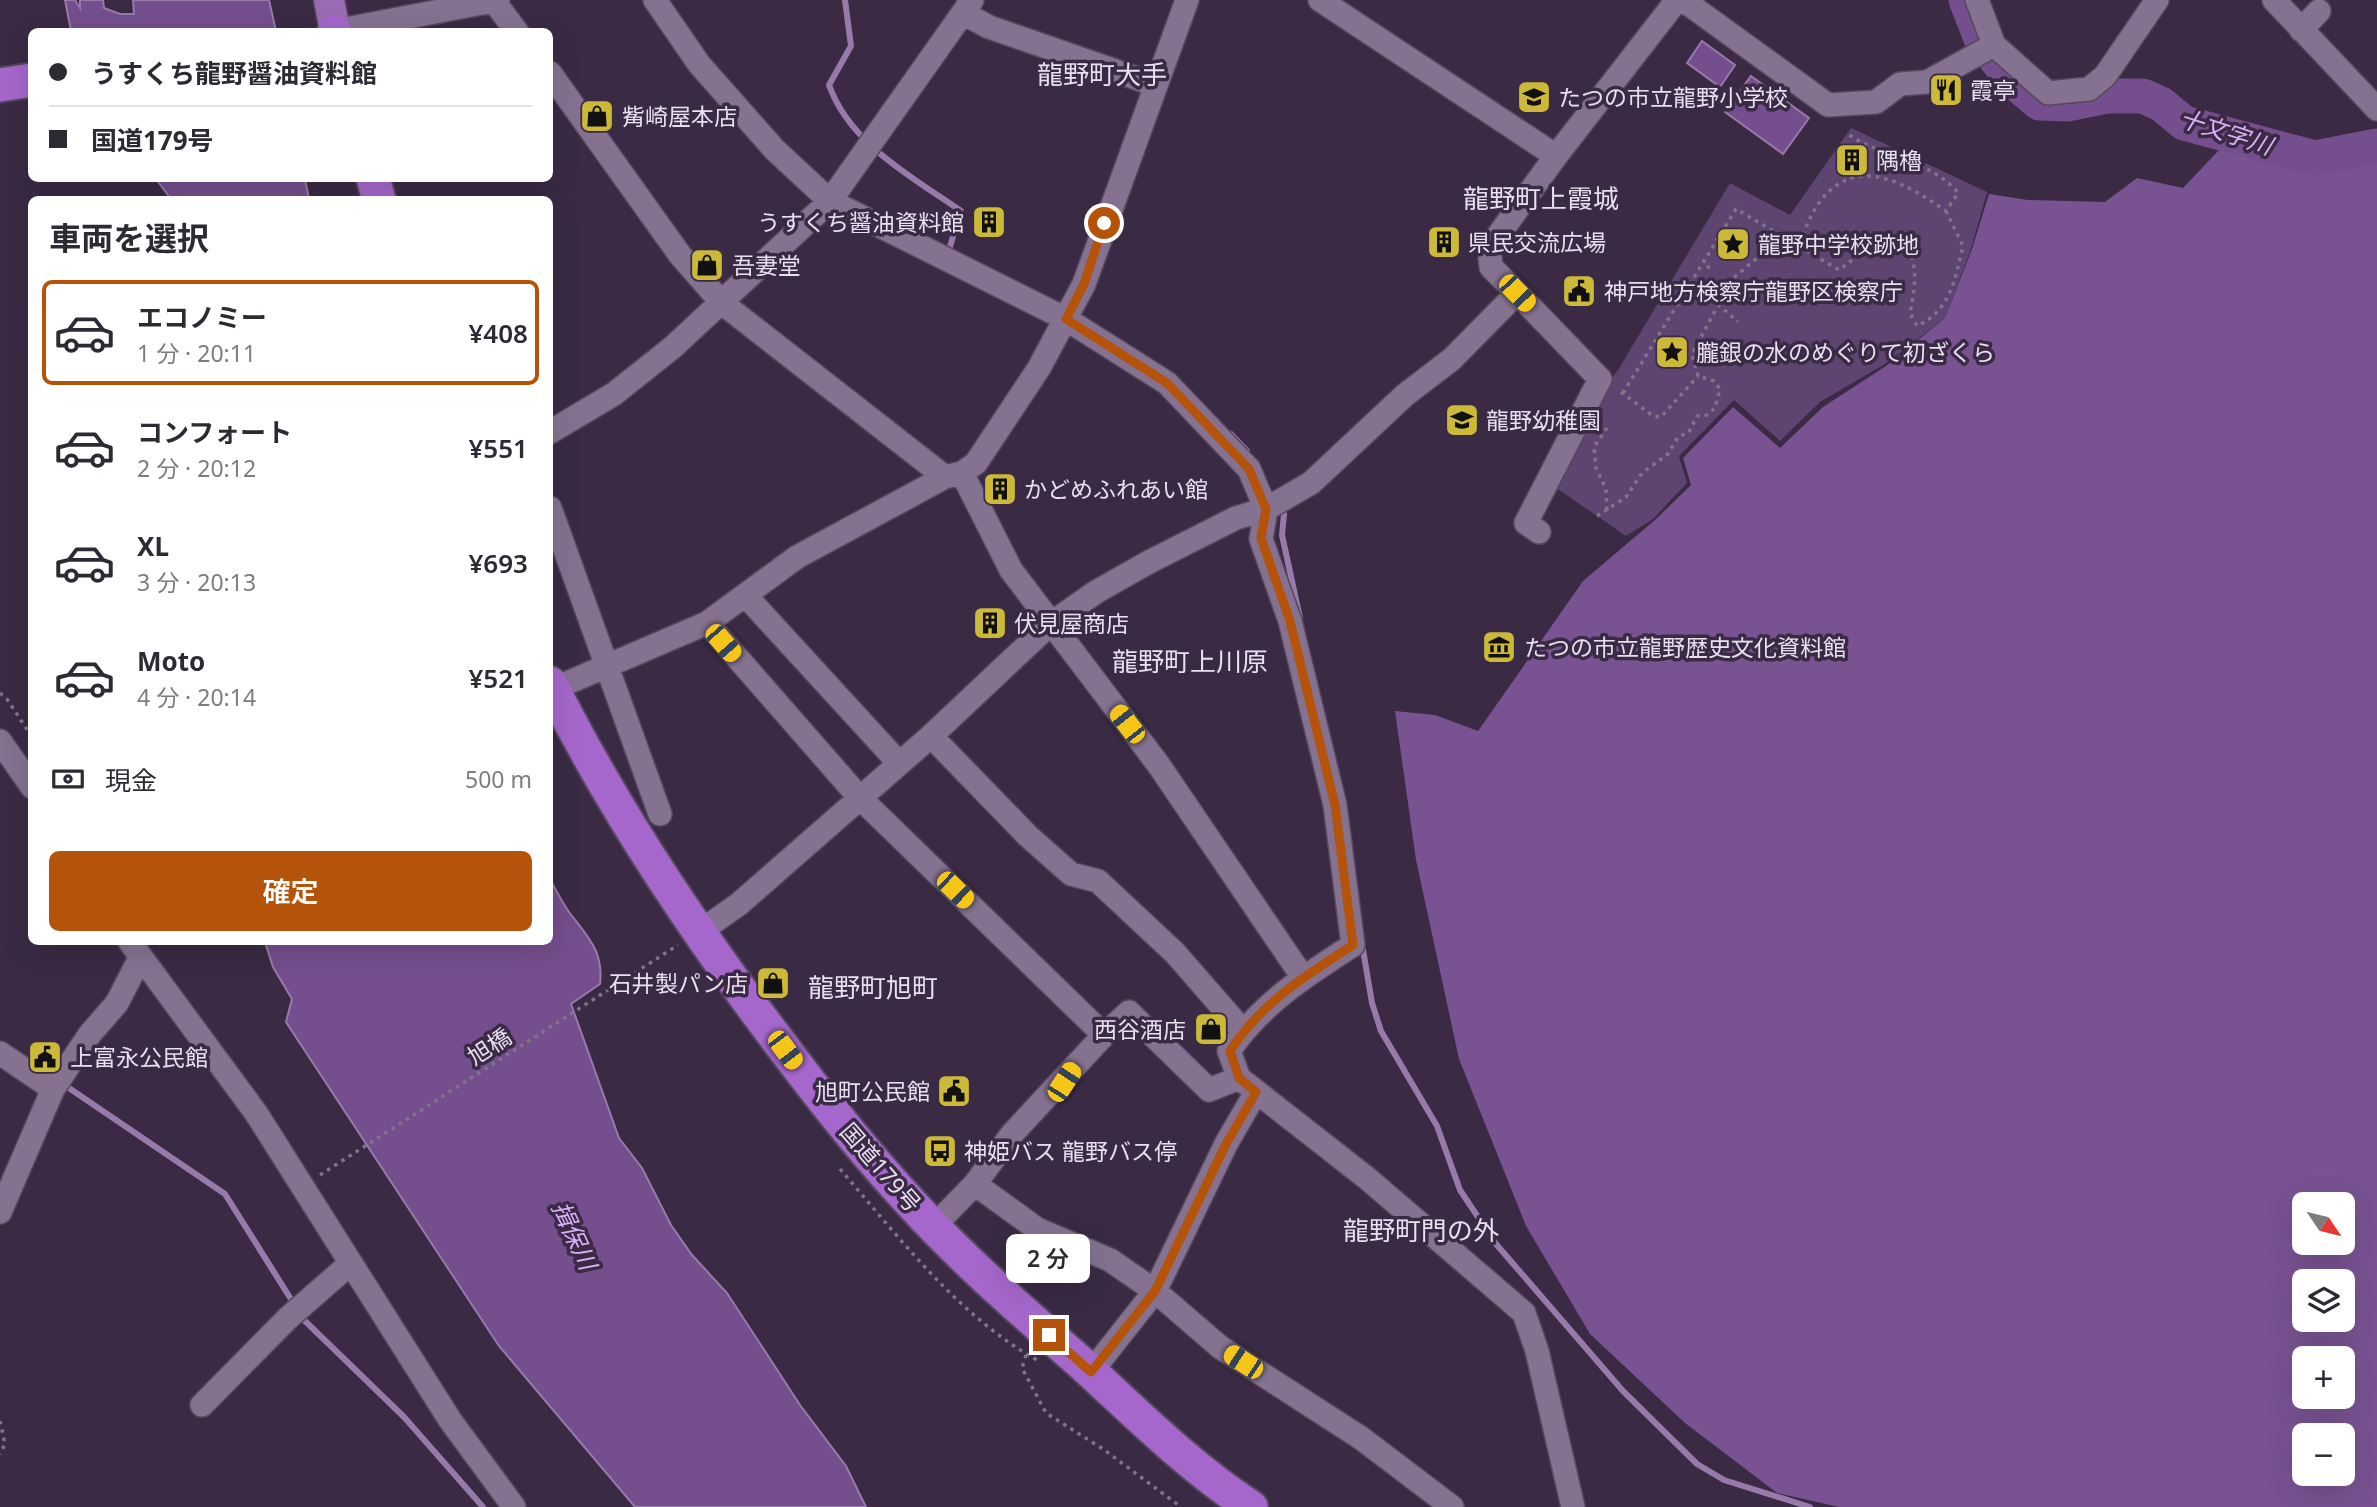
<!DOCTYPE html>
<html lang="ja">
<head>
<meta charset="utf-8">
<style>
  body { margin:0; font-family:"Noto Sans","Noto Sans JP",sans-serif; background:#f7f7f7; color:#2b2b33; height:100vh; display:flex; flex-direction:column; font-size:26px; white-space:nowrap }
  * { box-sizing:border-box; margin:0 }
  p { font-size:23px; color:#7c7c81 }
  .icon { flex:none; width:38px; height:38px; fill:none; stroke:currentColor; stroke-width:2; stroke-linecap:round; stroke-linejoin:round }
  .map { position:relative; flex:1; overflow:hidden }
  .side { position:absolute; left:28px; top:196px; width:525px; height:749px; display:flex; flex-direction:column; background:#fff; border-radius:10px; box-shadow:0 7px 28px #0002 }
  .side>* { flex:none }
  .banner { position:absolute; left:28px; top:28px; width:525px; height:154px; border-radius:10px; box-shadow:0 7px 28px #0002; display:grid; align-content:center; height:154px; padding:0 21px; background:#fff }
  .needle { width:46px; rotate:125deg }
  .buttons { position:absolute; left:2292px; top:1192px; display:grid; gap:14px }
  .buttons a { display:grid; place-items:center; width:63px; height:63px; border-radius:10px; background:#fff; box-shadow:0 7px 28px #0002; font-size:35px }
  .end { position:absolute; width:32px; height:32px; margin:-16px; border:9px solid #b45309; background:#fff; box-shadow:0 0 0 4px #fff }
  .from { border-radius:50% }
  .bubble { position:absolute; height:49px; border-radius:10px; background:#fff; box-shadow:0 7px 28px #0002; font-size:23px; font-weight:600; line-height:49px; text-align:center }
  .car { position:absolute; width:21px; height:42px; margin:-21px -10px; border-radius:9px; box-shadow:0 0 5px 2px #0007; background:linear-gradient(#f5c518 24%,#345 0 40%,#f5c518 0 76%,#345 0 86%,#f5c518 0) }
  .banner b { display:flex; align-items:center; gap:24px; height:66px; font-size:26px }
  .banner b+b { border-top:2px solid #e1e1e2 }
  .banner i { width:18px; height:18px; background:#2b2b33 }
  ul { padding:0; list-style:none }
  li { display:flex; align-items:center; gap:21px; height:105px; margin:0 14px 10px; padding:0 7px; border:4px solid transparent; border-radius:10px }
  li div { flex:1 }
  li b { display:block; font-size:26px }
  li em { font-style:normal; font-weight:600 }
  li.selected { border-color:#b45309 }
  li>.icon { width:63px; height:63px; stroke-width:1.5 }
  h2 { padding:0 21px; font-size:32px; line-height:84px }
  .pay { display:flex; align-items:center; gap:18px; height:77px; padding:0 21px; font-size:26px }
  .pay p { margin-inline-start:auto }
  .button { display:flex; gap:14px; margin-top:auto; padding:14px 21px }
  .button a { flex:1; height:80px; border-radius:10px; background:#b45309; color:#fff; font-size:28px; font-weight:600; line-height:80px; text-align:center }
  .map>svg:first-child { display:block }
</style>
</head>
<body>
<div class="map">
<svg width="2377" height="1507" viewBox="0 0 2377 1507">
  <rect width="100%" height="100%" fill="#3a2a44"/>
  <path fill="#5e4470" d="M1851,128L1987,192L1971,249L1945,318L1885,364L1820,402L1780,441L1734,400L1679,456L1687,483L1653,519L1626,536L1549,483L1581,418L1618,370L1730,183L1790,215Z"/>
  <path fill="#785291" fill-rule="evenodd" d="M2219,150L2267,158L2377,153V1507H1839L1777,1493L1685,1423L1590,1334L1526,1226L1459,1059L1416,860L1395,711L1435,715L1478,731L1583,581L1655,520L1691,485L1683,458L1733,407L1780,448L1823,407L1886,366L1945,318L1972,249L1989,194L2028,200L2105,202L2137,178L2183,188ZM2305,1204H2343V1242H2305ZM2305,1281H2343V1320H2305ZM2305,1358H2343V1396H2305ZM2305,1435H2343V1474H2305Z"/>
  <path fill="#744e8d" stroke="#977aaa" stroke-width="2" d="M65,0H75L80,8V0H103L104,8L120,14H134L133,0H269L276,31H71Z
    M1702,41L1735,65L1720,87L1687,63Z
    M1751,76L1809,118L1783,154L1725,112Z
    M156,179H305L309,199H171Z
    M550,879C556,890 562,902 569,912C587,936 604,951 600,984L571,1004L619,1138L642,1168L671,1225L692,1255L727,1293L800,1405L846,1466L866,1507H635L499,1346L286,1022L292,999L273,967L265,942H550Z"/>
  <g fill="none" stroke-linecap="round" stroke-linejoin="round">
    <path stroke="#977aaa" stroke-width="6" d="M845,0L851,46L829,85C850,144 912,177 961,211L948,253
      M1231,434L1247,451
      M1279,506L1284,514L1282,535L1300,618
      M1362,944L1372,1003L1381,1031L1437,1126L1460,1190L1496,1244L1623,1391L1697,1464L1724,1480L1810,1507
      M63,1084L225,1194L304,1320L404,1417L483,1507"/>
    <path stroke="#744e8d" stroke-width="35" d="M1966,0L1982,41L2013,81L2039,103L2067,104L2107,96H2143L2161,104L2184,123L2315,158L2377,146"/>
    <g stroke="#55475d" stroke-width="26">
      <path id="minor" d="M493,0L517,32
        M655,0L699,64L775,150L830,201L1066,319L1167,383L1249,469L1266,509L1261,539L1290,621L1335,805L1353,945C1305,976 1262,1003 1229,1051L1239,1078L1368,1179L1524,1313L1537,1351L1573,1507
        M1320,0L1556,156
        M1683,0L1828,105L1876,102L1900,84L1927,82L1994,45
        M1977,0L1994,45L2048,93L2089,89L2105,76L2157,0
        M2274,0L2377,109
        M963,13L989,27L1156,85
        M2301,30L2319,11
        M335,31L498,0
        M550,73L680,255L722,303L945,477
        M1517,293L1600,379L1526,523L1539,532
        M550,432L614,394L673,347L830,201L972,0
        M962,473L1011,570L1158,764L1302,976
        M550,508L660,814
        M746,596L899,763
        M707,623L859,797L1104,1035L1129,1012L1209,1090L1239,1078
        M553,689L707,623L797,557L945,477L962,473L976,463L1039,368L1084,284L1187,0
        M931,736L1028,836L1071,874L1098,881L1175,953L1243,1031
        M0,741L32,787
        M698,933L739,904L931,736L1049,625L1096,592L1149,562L1236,518L1266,509L1311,483L1405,395L1452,359L1517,293L1491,267L1489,248L1556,156L1677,0
        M130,942L256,1113L450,1420L514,1507
        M0,1053L53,1089
        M975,1184L1037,1229L1110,1260L1155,1291L1220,1347L1361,1438L1452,1507
        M0,1212L53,1089L90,1034L117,1003L140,958
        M934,1226L975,1184L1012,1134L1104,1035
        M1091,1372L1155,1291L1226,1144L1256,1092
        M202,1405L288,1318L351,1263"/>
    </g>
    <g stroke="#55475d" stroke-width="33">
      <path id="major" d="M329,0L335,31"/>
    </g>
    <g stroke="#55475d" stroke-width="37">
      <path id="highway" d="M334,32H335
        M0,85L32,80
        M373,178L379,200
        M550,683C612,807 689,923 773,1034C817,1093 862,1151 912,1204C964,1261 1022,1311 1080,1362C1135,1412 1188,1466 1251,1507"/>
    </g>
    <path stroke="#81748a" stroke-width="3.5" stroke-dasharray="3.5 5" stroke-linecap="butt" d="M1904,241L1919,233
      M1707,266L1710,268
      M1718,304L1738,322
      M1698,376L1692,354L1732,279L1757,258L1797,247C1805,231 1811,212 1822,199C1859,153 1909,186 1946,211L1958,193C1932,160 1881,158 1848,134
      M1621,392L1653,416L1661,417L1698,376
      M1623,393L1736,209L1839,270L1864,251L1878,235L1893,233C1921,253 1916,283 1910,313L1917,326C1951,310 1955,279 1963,246L1946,211
      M1607,510L1606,489L1596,468L1594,447L1607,428
      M1597,516L1626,497L1642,473L1668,454L1678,437L1689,432L1697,416L1707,415L1715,408L1720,389L1714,381L1698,376
      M0,693L7,699L32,737
      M840,1169C898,1236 958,1316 1037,1360
      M320,1175L678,945
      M1026,1355L1022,1368L1046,1413L1103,1449L1181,1507
      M0,1421L5,1444L0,1454"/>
    <use href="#minor" stroke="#847290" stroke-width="23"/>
    <use href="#major" stroke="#986bb3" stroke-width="30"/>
    <use href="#highway" stroke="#a567cb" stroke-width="33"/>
  </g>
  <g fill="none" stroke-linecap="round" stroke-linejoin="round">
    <path stroke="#b45309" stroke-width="9" d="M1049,1335L1091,1372L1155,1291L1226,1144L1256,1092L1239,1078L1230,1051C1262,1002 1305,976 1353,945L1335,805L1290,621L1261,538L1266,509L1249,469L1167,383L1066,319L1084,284L1104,223"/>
  </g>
  <defs>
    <g id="restaurant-square" transform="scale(1.75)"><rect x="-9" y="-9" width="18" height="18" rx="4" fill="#ccb939" stroke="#3a2a44"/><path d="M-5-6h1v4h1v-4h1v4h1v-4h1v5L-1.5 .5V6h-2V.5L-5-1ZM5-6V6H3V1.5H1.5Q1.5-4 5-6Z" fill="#111"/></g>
    <g id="school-square" transform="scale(1.75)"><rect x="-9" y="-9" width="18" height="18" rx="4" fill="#ccb939" stroke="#3a2a44"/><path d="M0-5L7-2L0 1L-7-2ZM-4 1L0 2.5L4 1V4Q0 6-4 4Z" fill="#111"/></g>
    <g id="shop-square" transform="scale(1.75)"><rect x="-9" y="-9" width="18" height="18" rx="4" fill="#ccb939" stroke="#3a2a44"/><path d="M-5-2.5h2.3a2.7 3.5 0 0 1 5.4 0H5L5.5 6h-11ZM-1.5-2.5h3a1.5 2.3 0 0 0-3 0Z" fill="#111"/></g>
    <g id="building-square" transform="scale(1.75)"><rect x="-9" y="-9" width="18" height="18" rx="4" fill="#ccb939" stroke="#3a2a44"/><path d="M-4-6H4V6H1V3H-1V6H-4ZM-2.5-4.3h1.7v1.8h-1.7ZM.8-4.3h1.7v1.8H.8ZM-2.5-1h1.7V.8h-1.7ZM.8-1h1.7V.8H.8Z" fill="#111"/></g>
    <g id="sight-square" transform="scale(1.75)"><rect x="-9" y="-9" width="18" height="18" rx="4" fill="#ccb939" stroke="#3a2a44"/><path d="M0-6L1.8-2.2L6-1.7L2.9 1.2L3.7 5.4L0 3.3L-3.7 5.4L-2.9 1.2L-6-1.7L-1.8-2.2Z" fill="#111"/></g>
    <g id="civic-square" transform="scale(1.75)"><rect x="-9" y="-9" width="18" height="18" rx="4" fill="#ccb939" stroke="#3a2a44"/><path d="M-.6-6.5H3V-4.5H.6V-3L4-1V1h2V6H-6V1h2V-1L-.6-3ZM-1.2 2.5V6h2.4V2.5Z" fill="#111"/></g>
    <g id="museum-square" transform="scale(1.75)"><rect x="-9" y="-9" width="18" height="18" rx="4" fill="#ccb939" stroke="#3a2a44"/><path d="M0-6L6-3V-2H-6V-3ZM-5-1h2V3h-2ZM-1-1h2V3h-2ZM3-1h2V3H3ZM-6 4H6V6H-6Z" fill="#111"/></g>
    <g id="bus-square" transform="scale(1.75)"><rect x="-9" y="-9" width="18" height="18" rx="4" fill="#ccb939" stroke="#3a2a44"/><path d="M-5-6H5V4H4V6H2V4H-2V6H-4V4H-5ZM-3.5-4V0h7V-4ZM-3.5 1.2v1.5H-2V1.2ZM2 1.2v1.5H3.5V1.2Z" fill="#111"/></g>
  </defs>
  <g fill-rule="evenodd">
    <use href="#restaurant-square" x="1946" y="90"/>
    <use href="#school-square" x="1534" y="97"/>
    <use href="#shop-square" x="597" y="116"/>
    <use href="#building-square" x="1852" y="160"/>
    <use href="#building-square" x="989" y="222"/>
    <use href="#building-square" x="1444" y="242"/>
    <use href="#sight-square" x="1733" y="244"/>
    <use href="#shop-square" x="707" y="265"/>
    <use href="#civic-square" x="1579" y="291"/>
    <use href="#sight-square" x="1672" y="352"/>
    <use href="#school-square" x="1462" y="420"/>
    <use href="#building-square" x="1000" y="489"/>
    <use href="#building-square" x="990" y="623"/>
    <use href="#museum-square" x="1499" y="647"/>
    <use href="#shop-square" x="773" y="983"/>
    <use href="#shop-square" x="1211" y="1029"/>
    <use href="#civic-square" x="45" y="1057"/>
    <use href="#civic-square" x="954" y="1091"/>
    <use href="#bus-square" x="940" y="1151"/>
  </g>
  <g text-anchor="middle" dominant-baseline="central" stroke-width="7" stroke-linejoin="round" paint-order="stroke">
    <g font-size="23" fill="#e8dfef" stroke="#3a2a44" text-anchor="start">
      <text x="1970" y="90">霞亭</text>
      <text x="1558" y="97">たつの市立龍野小学校</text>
      <text x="622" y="116">觜崎屋本店</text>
      <text x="1876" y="160">隅櫓</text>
      <text x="964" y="222" text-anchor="end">うすくち醤油資料館</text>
      <text x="1468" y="242">県民交流広場</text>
      <text x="1758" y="244">龍野中学校跡地</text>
      <text x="732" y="265">吾妻堂</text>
      <text x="1604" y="291">神戸地方検察庁龍野区検察庁</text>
      <text x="1696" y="352">朧銀の水のめぐりて初ざくら</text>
      <text x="1486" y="420">龍野幼稚園</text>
      <text x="1024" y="489">かどめふれあい館</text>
      <text x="1014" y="623">伏見屋商店</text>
      <text x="1524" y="647">たつの市立龍野歴史文化資料館</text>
      <text x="748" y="983" text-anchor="end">石井製パン店</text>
      <text x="1186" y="1029" text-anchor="end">西谷酒店</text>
      <text x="70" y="1057">上富永公民館</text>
      <text x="930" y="1091" text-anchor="end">旭町公民館</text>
      <text x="964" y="1151">神姫バス 龍野バス停</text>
    </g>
    <g font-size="23" fill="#e8dfef" stroke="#3a2a44">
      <text transform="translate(489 1046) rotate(-33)">旭橋</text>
      <text transform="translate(881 1167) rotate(49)">国道179号</text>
    </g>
    <g font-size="24" font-style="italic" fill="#d9aff7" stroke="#3a2a44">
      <text transform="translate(2226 131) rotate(18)">十文字川</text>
      <text transform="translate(575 1235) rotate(65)">揖保川</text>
    </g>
    <g font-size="26" fill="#e8dfef" stroke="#3a2a44">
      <text x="1102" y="74">龍野町大手</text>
      <text x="1541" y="198">龍野町上霞城</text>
      <text x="1190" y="661">龍野町上川原</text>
      <text x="873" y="987">龍野町旭町</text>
      <text x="1421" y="1230">龍野町門の外</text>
    </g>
  </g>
</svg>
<div class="buttons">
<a><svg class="needle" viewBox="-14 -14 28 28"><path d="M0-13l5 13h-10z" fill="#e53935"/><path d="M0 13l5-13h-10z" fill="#7c7c81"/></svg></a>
<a><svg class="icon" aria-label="layers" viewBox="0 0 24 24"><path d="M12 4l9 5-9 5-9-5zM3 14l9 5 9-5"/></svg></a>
<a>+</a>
<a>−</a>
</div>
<i class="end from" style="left:1104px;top:223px"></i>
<i class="end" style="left:1049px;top:1335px"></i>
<div class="bubble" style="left:1006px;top:1234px;width:84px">2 分</div>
<i class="car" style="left:1517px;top:293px;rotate:136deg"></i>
<i class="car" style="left:723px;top:643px;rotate:139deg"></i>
<i class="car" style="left:1127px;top:724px;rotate:322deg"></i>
<i class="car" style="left:955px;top:890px;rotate:134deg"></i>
<i class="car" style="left:785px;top:1050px;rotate:143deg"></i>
<i class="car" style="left:1064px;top:1082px;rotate:33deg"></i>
<i class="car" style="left:1243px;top:1362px;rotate:303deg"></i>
<div class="banner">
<b><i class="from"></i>うすくち龍野醤油資料館</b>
<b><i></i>国道179号</b>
</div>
<section class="side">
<h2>車両を選択</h2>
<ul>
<li class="selected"><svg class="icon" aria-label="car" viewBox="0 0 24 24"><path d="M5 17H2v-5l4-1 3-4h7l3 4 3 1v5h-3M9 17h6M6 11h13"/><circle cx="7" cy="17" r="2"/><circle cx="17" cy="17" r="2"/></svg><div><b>エコノミー</b><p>1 分 · 20:11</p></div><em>¥408</em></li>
<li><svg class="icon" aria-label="car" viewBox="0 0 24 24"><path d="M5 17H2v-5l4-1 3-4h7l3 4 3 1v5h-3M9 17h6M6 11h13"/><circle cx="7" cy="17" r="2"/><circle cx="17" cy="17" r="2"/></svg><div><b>コンフォート</b><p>2 分 · 20:12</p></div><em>¥551</em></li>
<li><svg class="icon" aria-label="car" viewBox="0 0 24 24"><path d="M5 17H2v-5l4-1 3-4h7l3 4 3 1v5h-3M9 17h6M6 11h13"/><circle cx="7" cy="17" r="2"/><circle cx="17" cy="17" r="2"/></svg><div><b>XL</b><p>3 分 · 20:13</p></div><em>¥693</em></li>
<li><svg class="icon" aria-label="car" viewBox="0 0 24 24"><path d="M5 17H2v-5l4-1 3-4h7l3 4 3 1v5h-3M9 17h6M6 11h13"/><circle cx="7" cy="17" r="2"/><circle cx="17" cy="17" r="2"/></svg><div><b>Moto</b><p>4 分 · 20:14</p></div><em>¥521</em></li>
</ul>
<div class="pay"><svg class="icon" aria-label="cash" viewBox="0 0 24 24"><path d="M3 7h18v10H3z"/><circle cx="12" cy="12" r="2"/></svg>現金<p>500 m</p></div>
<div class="button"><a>確定</a></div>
</section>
</div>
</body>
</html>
